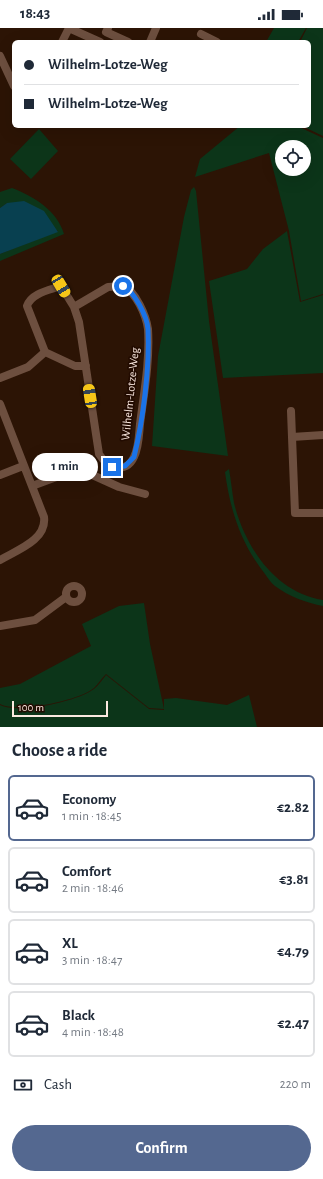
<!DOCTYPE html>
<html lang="en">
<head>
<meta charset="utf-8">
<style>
  body { margin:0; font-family:"Alegreya Sans",sans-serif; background:#f2f2f3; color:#1f2937; height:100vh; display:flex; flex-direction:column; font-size:15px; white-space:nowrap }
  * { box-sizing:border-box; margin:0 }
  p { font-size:13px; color:#747a83 }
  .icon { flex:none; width:22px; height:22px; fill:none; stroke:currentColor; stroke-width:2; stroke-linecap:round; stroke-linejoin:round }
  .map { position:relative; height:699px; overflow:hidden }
  .details { display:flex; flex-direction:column; background:#fff; flex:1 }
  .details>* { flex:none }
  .top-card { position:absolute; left:12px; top:12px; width:299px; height:88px; border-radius:6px; box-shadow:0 4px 16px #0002; display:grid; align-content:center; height:88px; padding:0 12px; background:#fff }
  .buttons { position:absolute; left:275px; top:112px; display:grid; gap:8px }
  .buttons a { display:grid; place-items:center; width:36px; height:36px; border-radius:50%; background:#fff; box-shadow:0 4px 16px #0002; font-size:20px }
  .scale { position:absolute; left:12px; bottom:10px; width:96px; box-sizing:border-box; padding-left:4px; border:2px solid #fbe9e0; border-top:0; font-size:11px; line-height:14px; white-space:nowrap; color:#fbe9e0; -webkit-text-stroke:3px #220b00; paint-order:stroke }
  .end { position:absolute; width:18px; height:18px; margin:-9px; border:5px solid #1a73e8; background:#fff; box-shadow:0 0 0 2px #fff }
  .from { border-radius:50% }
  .bubble { position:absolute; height:28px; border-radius:14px; background:#fff; box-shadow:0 4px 16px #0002; font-size:13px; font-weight:700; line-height:28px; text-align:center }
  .car { position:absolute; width:12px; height:24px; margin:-12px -6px; border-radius:5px; box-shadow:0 0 3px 1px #0007; background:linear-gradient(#f5c518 24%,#345 0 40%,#f5c518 0 76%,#345 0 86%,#f5c518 0) }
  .top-card b { display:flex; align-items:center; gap:14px; height:38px; font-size:15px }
  .top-card b+b { border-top:1px solid #e0e1e3 }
  .top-card i { width:10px; height:10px; background:#1f2937 }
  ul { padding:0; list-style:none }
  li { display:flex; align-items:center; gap:12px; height:66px; margin:0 8px 6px; padding:0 4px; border:2px solid #e0e1e3; border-radius:6px }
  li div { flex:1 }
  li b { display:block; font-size:15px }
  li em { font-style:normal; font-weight:700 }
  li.active { border-color:#546890 }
  li>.icon { width:36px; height:36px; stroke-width:1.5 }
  h2 { padding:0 12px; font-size:18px; line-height:48px }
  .pay { display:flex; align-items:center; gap:10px; height:44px; padding:0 12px; font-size:15px }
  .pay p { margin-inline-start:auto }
  .action { display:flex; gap:8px; margin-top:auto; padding:8px 12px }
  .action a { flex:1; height:46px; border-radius:24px; background:#546890; color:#fff; font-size:16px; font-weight:700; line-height:46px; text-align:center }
  .status { display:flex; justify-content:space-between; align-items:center; height:28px; padding:0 20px; background:#fff; direction:ltr }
  .status svg { height:11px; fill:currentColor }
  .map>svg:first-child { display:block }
</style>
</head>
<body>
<div class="status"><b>18:43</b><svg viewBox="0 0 49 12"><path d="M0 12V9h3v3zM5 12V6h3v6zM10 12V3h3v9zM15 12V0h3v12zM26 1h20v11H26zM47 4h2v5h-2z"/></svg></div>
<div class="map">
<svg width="323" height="699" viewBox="0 0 323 699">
  <rect width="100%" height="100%" fill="#2c1405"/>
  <path fill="#0c3519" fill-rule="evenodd" d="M274,0H306L298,14H266Z
    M307,0H323V108L302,98H309V14H300Z
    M240,98H297L323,110V266L301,273L289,203L269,125L195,149L200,131ZM282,119H304V141H282Z
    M39,101L58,123L31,151L10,131Z
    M194,159L196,163L209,293L228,428L152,418L158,328L184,189L191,162Z
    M12,160C33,168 57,182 64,206L0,233V226L58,203L7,175L0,180V164Z
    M287,203L300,274L323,267V345L223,350L209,253L247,241L263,221Z
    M229,441C231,452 232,464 234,475C245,519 275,564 323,572V578C307,575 288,568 275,558C271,555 268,550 265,546C241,516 230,482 225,444Z
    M144,575L150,616L164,681L149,680L106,646C102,650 98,656 94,660C78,673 18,685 0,676V660L20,656L91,618L82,596L119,578Z
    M106,647L149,681L164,682V671L176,670L227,677L249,667L257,699H0V677C19,686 76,674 94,661C98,658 102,652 106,647Z"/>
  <path fill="#084050" d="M24,173L44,183L58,204L0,226V180L7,175Z"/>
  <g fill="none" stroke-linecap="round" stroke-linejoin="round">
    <path stroke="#6d4f3f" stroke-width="8" d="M108,0L106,4L128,14
      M201,6L209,10
      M62,14L69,0L100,14
      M150,14L156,0
      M208,14L209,10L217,14
      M0,28L14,58
      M45,324L75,338H86
      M0,350L28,339L45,324L27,278C31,265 50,262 61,258L74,279L79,294L99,426C107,439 126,447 134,429C139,419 139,406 140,396C144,365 150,333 148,301C146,287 136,264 123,258L108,259L74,279
      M0,376L44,489C47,512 17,522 0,532
      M291,383L292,409
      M323,407L292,409L295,485H323
      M0,447L23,438
      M32,458L70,444L80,443L88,445L119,459L145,466
      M66 566a8 8 0 1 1 16 0a8 8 0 1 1-16 0Z
      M0,598L35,592L66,569"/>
  </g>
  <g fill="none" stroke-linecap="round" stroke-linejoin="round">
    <path stroke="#1a73e8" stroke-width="5" d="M112,439L125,438L134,429C143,393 150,338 148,301C147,288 134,263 123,258"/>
  </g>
  <g text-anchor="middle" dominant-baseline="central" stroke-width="3.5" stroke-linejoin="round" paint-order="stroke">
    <g font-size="12" fill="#fbe9e0" stroke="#220b00">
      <text transform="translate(130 366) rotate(-84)">Wilhelm-Lotze-Weg</text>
    </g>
  </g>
</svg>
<div class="buttons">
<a><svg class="icon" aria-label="locate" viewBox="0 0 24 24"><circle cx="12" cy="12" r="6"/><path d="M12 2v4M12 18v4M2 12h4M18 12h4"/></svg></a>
</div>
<div class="scale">100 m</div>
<i class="end from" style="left:123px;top:258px"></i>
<i class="end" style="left:112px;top:439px"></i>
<div class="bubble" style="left:32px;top:425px;width:66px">1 min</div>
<i class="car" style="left:61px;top:258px;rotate:149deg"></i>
<i class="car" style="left:90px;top:368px;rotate:351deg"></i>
<div class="top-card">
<b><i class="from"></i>Wilhelm-Lotze-Weg</b>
<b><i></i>Wilhelm-Lotze-Weg</b>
</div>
</div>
<section class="details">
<h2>Choose a ride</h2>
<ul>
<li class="active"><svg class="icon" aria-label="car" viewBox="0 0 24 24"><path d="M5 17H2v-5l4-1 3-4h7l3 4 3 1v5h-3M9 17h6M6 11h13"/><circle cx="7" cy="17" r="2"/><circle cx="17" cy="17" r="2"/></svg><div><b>Economy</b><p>1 min · 18:45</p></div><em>€2.82</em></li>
<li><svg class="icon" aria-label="car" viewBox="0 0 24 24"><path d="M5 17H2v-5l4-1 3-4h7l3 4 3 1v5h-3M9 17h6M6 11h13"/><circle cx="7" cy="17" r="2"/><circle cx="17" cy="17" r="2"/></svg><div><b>Comfort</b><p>2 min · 18:46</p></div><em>€3.81</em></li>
<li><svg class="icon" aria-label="car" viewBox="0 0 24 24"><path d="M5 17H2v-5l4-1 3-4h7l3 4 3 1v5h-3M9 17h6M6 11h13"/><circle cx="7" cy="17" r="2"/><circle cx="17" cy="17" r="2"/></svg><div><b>XL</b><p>3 min · 18:47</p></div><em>€4.79</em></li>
<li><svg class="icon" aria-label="car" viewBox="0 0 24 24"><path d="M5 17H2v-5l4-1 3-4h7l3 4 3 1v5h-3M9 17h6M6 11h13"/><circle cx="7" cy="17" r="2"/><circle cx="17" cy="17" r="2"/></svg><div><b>Black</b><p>4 min · 18:48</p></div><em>€2.47</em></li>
</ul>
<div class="pay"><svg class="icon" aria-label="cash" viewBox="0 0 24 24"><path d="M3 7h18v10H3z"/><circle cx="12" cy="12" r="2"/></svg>Cash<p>220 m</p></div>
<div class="action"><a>Confirm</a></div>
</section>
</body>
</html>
